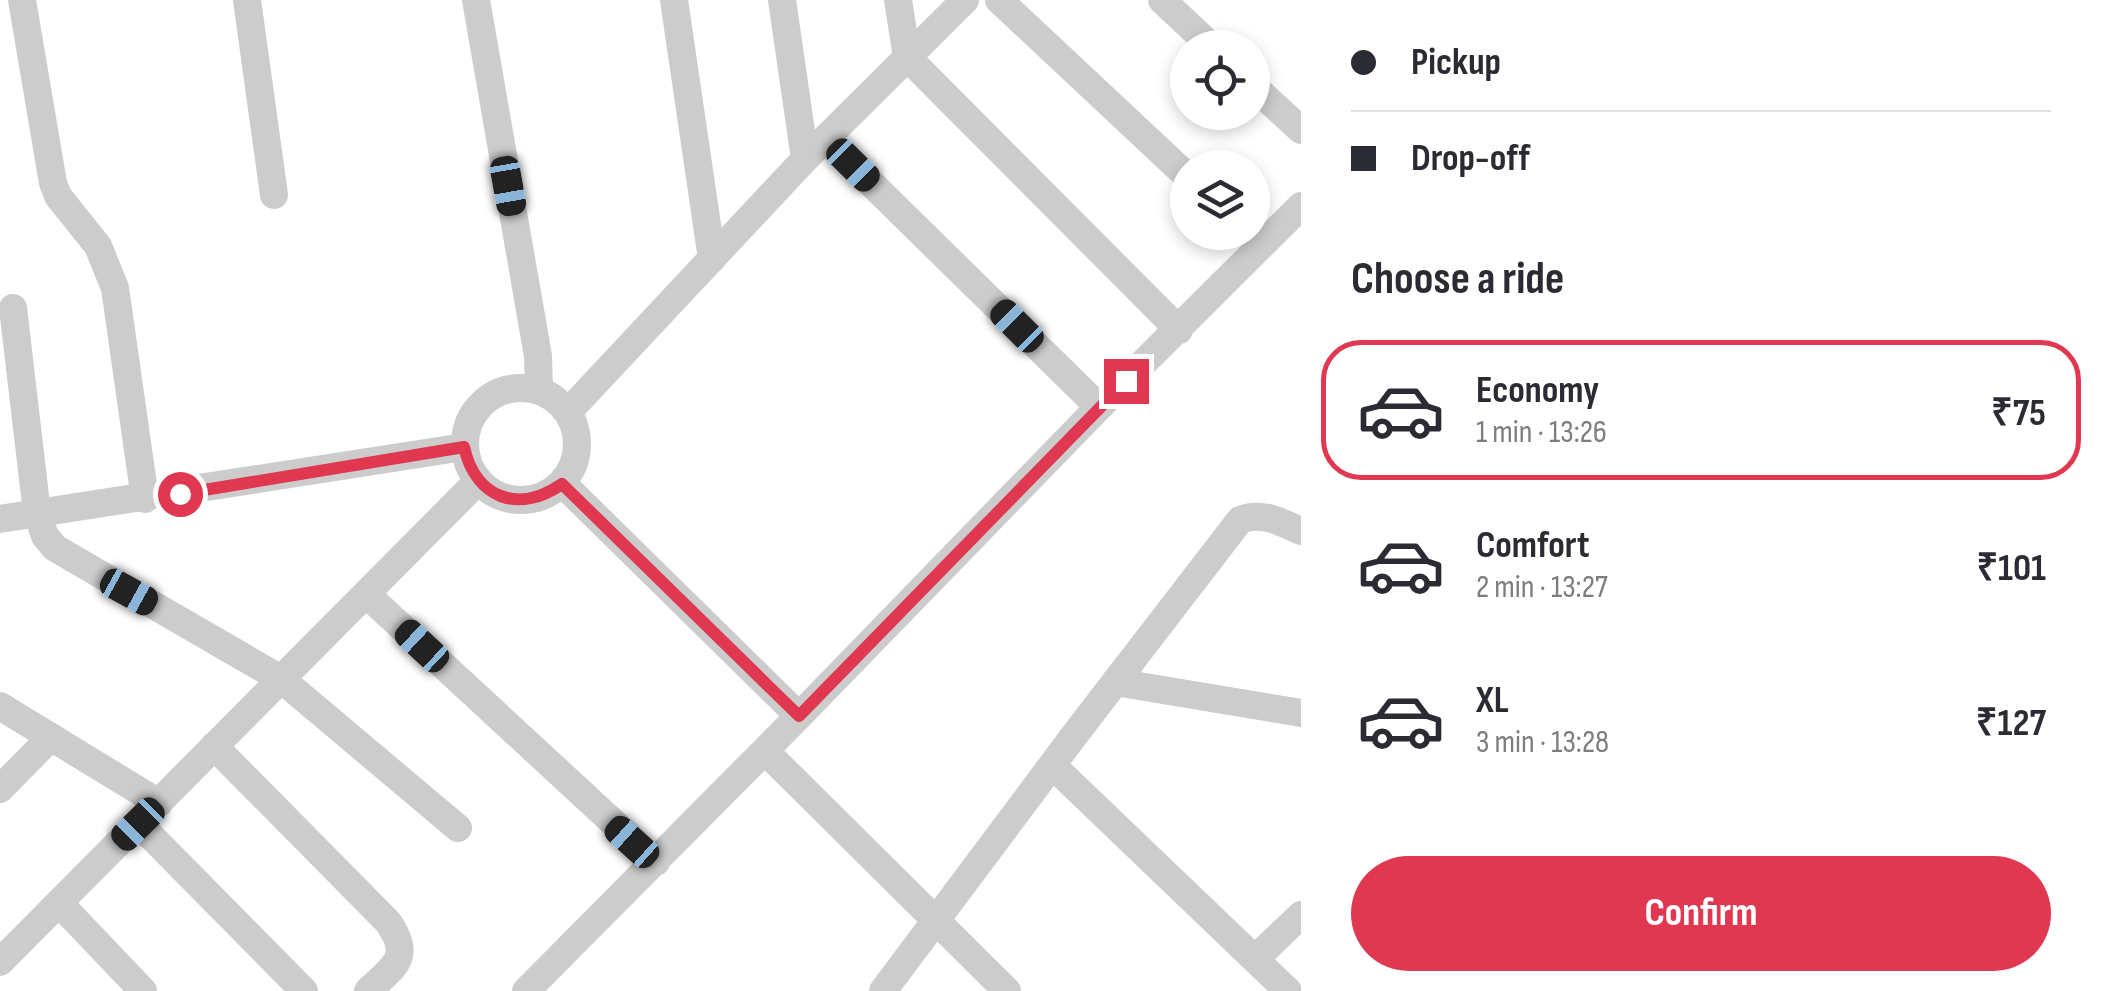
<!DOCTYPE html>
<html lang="en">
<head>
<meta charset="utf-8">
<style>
  body { margin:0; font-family:"Sofia Sans Condensed",sans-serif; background:#f2f2f3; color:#2b2b33; height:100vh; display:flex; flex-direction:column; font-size:38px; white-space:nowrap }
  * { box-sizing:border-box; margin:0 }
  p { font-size:32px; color:#7c7c81 }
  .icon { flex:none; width:55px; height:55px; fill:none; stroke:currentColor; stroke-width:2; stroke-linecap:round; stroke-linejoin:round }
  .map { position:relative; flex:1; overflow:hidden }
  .details { display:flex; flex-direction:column; background:#fff; width:800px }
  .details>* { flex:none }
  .top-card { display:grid; align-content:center; height:220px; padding:0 50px; background:#fff }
  .fabs { position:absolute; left:1170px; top:30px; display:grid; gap:20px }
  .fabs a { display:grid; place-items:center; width:100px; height:100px; border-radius:50%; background:#fff; box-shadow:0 5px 15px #0003; font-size:50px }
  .end { position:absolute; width:45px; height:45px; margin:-22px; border:12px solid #df3850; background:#fff; box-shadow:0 0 0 5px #fff }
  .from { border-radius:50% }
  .car { position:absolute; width:30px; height:60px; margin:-30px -15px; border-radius:12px; box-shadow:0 0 8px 2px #0007; background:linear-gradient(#222 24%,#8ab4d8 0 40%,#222 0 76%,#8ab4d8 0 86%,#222 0) }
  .top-card b { display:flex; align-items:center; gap:35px; height:95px; font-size:38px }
  .top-card b+b { border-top:2px solid #e1e1e2 }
  .top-card i { width:25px; height:25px; background:#2b2b33 }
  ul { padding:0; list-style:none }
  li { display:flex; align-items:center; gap:30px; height:140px; margin:0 20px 15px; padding:0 30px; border:5px solid transparent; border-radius:40px }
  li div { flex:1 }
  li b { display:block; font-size:38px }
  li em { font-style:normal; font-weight:700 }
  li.current { border-color:#df3850 }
  li>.icon { width:90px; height:90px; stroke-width:1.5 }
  h2 { padding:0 50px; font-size:45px; line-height:120px }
  .cta { display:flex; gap:20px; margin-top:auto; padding:20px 50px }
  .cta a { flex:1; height:115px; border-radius:60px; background:#df3850; color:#fff; font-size:40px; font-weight:700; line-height:115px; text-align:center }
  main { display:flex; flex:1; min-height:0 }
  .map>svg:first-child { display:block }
</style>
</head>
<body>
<main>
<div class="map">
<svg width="1301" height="991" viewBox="0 0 1301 991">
  <rect width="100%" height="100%" fill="#fff"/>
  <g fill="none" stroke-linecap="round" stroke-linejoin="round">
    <path stroke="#ccc" stroke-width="28" d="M22,0L53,183L58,196L98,246L115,288L145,499
      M247,0L274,195
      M476,0L538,356L539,390
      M674,0L712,259
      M782,0L805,159
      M898,0L907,57L1179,330
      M999,0L1188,177
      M1162,0L1213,48
      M1252,85L1301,130
      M826,139L1099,407
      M13,308L37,513L45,536L55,548L281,679L458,828
      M465 444a56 56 0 1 1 112 0a56 56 0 1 1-112 0Z
      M568,412L805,159L965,0
      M562,483L799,716
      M0,519L464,447
      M366,594L656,862
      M1115,682L1301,713
      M0,706L159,803
      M214,746L388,922C413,958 394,966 368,991
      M765,751L1007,991
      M1052,765L1288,991
      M0,789L51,737
      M138,823L304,991
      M59,903L143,991
      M1256,958L1301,915
      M0,962L478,481
      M526,991L799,716L1099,407L1301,206
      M883,991L1073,737L1240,520C1262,511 1281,522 1301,531"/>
  </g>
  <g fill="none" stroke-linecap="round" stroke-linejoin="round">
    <path stroke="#df3850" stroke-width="12" d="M180,494L464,447C476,499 519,514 562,484L799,716L1126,381"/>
  </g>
</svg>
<div class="fabs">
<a><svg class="icon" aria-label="locate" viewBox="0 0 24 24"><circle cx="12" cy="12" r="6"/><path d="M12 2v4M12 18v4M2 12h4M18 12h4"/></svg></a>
<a><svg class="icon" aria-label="layers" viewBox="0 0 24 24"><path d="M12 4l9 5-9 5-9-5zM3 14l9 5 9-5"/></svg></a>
</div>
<i class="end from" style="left:180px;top:494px"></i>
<i class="end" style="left:1126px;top:381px"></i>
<i class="car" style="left:853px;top:165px;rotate:135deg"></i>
<i class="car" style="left:508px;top:186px;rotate:170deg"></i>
<i class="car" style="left:1017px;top:326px;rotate:315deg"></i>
<i class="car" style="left:129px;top:592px;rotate:119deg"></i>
<i class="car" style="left:422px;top:646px;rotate:313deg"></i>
<i class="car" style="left:138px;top:824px;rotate:225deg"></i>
<i class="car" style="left:632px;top:842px;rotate:312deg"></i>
</div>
<section class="details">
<div class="top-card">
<b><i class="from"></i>Pickup</b>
<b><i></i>Drop-off</b>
</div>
<h2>Choose a ride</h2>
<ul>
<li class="current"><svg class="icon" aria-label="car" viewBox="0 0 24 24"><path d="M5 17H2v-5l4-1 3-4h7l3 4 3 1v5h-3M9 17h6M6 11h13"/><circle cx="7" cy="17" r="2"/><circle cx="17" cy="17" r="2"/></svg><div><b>Economy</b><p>1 min · 13:26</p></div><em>₹75</em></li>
<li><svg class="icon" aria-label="car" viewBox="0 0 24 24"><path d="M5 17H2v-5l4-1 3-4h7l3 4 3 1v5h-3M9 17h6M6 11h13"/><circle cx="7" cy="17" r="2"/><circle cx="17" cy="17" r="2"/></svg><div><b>Comfort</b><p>2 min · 13:27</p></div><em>₹101</em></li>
<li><svg class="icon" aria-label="car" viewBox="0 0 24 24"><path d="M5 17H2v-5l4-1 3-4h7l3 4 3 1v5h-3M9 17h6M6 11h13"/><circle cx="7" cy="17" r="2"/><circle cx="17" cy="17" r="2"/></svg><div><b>XL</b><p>3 min · 13:28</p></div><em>₹127</em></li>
</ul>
<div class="cta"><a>Confirm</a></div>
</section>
</main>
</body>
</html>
